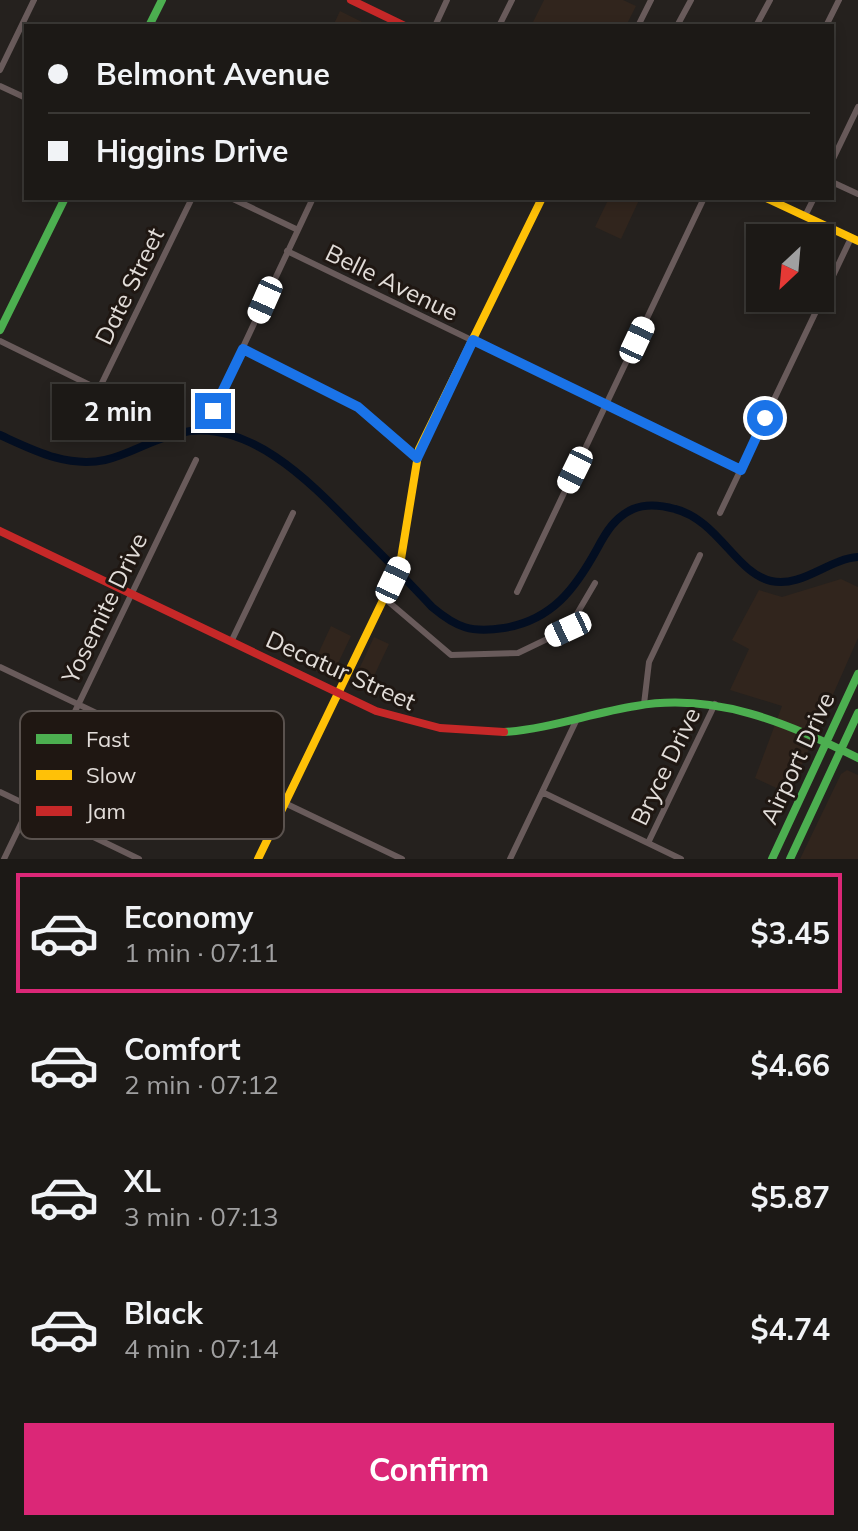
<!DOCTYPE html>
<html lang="en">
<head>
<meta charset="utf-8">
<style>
  body { margin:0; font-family:Mulish,sans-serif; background:#292623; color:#f1f3f6; height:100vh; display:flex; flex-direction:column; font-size:30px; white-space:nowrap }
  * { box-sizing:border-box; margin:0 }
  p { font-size:26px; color:#a0a0a1 }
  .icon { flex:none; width:44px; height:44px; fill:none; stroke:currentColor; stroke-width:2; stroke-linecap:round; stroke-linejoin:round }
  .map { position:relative; height:859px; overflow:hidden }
  .drawer { display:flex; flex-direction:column; background:#1c1916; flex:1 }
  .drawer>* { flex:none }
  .guide { position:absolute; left:24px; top:24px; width:810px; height:176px; border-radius:0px; box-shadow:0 4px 12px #0003,0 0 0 2px #3a3835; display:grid; align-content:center; height:176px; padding:0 24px; background:#1c1916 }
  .needle { width:52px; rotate:206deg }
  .controls { position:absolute; left:746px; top:224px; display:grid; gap:16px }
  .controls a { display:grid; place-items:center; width:88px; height:88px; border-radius:0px; background:#1c1916; box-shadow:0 4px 12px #0003,0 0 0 2px #3a3835; font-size:40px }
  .end { position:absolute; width:36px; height:36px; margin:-18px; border:10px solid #1a73e8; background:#fff; box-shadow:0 0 0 4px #fff }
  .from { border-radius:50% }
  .bubble { position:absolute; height:56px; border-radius:0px; background:#1c1916; box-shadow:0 4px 12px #0003,0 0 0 2px #3a3835; font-size:26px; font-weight:700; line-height:56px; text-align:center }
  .car { position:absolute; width:24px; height:48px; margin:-24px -12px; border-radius:10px; box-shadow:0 0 6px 2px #0007; background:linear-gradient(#fff 24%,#345 0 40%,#fff 0 76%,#345 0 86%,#fff 0) }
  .guide b { display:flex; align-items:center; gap:28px; height:76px; font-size:30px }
  .guide b+b { border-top:2px solid #3a3835 }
  .guide i { width:20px; height:20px; background:#f1f3f6 }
  ul { padding:14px 0 0; list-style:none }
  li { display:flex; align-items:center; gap:24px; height:120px; margin:0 16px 12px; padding:0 8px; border:4px solid transparent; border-radius:0px }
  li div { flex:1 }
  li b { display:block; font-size:30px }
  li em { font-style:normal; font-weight:700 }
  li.on { border-color:#db2777 }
  li>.icon { width:72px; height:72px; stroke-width:1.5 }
  .cta { display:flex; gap:16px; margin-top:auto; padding:16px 24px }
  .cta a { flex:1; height:92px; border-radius:0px; background:#db2777; color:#fff; font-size:32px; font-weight:700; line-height:92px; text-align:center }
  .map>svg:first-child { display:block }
</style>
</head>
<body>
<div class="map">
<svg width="858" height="859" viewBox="0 0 858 859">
  <rect width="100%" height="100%" fill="#25211e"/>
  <path fill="#31251d" d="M544,0H623L636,6L626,26H531Z
    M340,11L370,26H333Z
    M609,198H640L621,239L595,227Z
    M841,579L858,587V638L789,794L755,778L782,706L730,690L749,649L732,640L759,590L782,597Z
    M331,626L351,636L331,678L311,669Z
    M374,637L389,644L367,691L358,687L354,680Z
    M847,770L858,775V859H800L841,774Z"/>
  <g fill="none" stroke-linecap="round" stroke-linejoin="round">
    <path stroke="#030e21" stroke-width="8" d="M0,435C33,450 67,468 105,460C131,454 154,438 180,433C249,417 312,484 355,528C381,554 407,580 432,607C457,628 471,633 504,628C552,620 575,589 597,549C606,532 615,517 633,509C647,503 661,505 675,509C718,520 736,573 771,581C802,588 828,559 858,557"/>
    <path stroke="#695b5b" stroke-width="6" d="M435,26L447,0
      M499,26L512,0
      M638,26L651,0
      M677,26L691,0
      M756,26L770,0
      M826,26L839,0
      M0,70L34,0
      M0,86L26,98
      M832,161L858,107
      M832,182L858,194
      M231,198L298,230
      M805,216L814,198
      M287,251L741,470
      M0,341L149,414
      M243,349L358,407L417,458
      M99,389L192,198
      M213,411L313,198
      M720,513L851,238
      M517,592L704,198
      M383,597L451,655L518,653L568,629L595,583
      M231,642L293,513
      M0,667L402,859
      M644,704L649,662L700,555
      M0,792L139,859
      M542,792L681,859
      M648,843L715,704
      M4,859L196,460
      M510,859L577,719"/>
    <path stroke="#4caf50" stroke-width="8" d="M149,26L162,0
      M0,330L65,198
      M504,732C549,729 591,713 636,706C715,692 788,723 858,758
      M772,859L858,674
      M790,859L858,713"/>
    <path stroke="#ffc107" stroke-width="8" d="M766,198L858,241
      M258,859L400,565L419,449L542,198"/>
    <path stroke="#c62828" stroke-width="8" d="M351,0L405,26
      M0,531L376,711L440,728L504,732"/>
  </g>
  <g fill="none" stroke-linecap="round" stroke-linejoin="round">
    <path stroke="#1a73e8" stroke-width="10" d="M213,411L243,349L358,407L417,458L473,340L741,470L765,418"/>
  </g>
  <g text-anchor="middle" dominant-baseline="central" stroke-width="6" stroke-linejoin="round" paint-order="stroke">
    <g font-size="24" fill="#e2ddd9" stroke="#1f1712">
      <text transform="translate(392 282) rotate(26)">Belle Avenue</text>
      <text transform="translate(129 286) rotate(-64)">Date Street</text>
      <text transform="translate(104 608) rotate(-64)">Yosemite Drive</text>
      <text transform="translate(341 670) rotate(24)">Decatur Street</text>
      <text transform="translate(797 758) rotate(-65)">Airport Drive</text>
      <text transform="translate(665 766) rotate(-64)">Bryce Drive</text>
    </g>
  </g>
  <rect x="20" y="711" width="264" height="128" rx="12" fill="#1f1712" stroke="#5a524e" stroke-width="2"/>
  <rect x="36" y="734" width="36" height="10" fill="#4caf50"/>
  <rect x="36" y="770" width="36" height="10" fill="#ffc107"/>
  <rect x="36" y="806" width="36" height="10" fill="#c62828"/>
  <g font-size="22" fill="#e2ddd9">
    <text x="86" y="747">Fast</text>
    <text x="86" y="783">Slow</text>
    <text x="86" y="819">Jam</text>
  </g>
</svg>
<div class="controls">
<a><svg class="needle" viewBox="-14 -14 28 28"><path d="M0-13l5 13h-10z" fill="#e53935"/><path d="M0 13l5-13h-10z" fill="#a0a0a1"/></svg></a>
</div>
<i class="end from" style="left:765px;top:418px"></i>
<i class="end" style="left:213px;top:411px"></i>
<div class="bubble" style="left:52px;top:384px;width:132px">2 min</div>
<i class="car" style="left:265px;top:300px;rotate:204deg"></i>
<i class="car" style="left:637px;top:340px;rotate:25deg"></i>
<i class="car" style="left:575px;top:470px;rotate:206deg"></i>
<i class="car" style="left:393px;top:580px;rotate:25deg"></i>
<i class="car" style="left:568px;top:629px;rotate:245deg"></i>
<div class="guide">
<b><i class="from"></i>Belmont Avenue</b>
<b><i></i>Higgins Drive</b>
</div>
</div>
<section class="drawer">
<ul>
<li class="on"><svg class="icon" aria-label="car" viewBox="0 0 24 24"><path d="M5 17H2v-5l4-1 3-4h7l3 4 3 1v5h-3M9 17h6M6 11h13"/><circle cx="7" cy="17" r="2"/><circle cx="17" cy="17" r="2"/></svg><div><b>Economy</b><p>1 min · 07:11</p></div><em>$3.45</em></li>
<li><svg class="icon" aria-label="car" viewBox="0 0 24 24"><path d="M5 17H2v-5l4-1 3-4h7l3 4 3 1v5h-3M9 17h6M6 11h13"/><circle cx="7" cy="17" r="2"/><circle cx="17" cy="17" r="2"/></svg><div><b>Comfort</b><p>2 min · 07:12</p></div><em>$4.66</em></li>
<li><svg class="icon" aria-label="car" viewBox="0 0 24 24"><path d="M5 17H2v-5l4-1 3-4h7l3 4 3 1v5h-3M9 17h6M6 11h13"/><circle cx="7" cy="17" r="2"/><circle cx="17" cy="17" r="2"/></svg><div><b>XL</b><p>3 min · 07:13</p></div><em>$5.87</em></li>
<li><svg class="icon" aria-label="car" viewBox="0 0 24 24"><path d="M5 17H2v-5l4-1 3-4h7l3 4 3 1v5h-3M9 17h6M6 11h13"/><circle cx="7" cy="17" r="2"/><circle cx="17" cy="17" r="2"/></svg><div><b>Black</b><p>4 min · 07:14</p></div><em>$4.74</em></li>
</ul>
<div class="cta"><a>Confirm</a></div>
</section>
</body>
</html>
